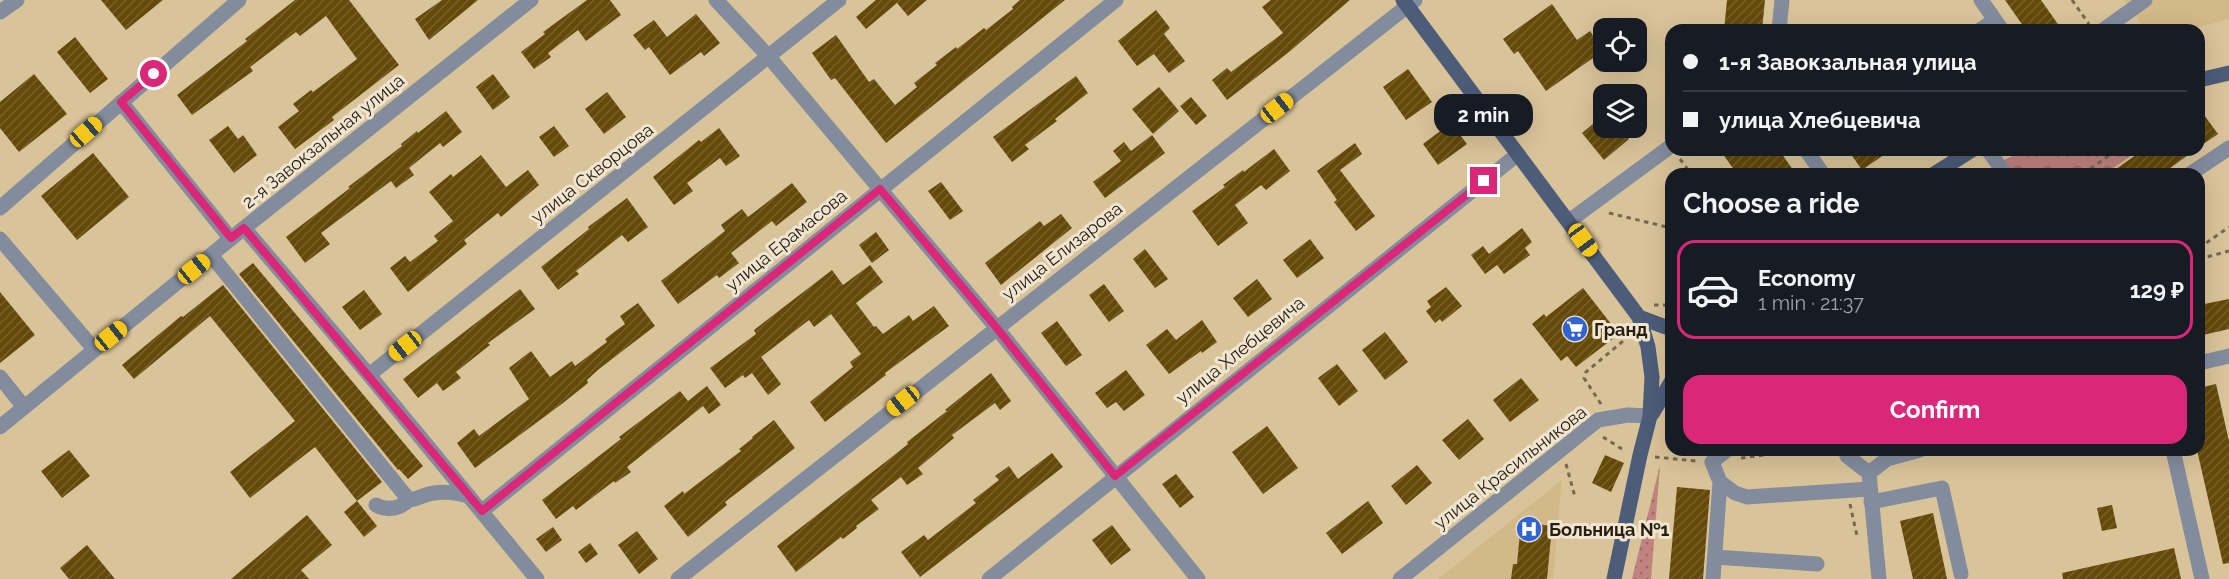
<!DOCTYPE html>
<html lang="en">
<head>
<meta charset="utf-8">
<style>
  body { margin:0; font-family:Raleway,sans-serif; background:#242831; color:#f1f3f6; height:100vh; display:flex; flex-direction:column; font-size:22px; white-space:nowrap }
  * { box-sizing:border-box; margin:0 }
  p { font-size:20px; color:#9ea1a6 }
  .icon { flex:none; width:33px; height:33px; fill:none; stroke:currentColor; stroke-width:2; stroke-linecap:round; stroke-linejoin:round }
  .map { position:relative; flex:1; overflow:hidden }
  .drawer { position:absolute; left:1665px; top:168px; width:540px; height:288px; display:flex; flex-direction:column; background:#171b24; border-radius:18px; box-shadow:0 6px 24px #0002 }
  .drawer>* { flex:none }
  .hud { position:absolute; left:1665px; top:24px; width:540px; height:132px; border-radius:18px; box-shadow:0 6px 24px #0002; display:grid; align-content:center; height:132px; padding:0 18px; background:#171b24 }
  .fabs { position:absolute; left:1593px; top:18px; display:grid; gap:12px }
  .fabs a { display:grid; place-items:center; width:54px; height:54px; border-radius:12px; background:#171b24; box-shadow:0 6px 24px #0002; font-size:30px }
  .end { position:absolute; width:27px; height:27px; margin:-14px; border:8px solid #db2777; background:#fff; box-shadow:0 0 0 3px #fff }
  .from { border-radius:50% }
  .bubble { position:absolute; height:42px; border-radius:18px; background:#171b24; box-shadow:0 6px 24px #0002; font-size:20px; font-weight:700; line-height:42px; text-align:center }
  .car { position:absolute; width:18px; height:36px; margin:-18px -9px; border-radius:8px; box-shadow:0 0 4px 2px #0007; background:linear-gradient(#f5c518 24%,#345 0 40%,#f5c518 0 76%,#345 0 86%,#f5c518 0) }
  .hud b { display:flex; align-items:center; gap:21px; height:57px; font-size:22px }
  .hud b+b { border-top:2px solid #363941 }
  .hud i { width:15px; height:15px; background:#f1f3f6 }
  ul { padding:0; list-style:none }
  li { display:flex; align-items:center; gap:18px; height:99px; margin:0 12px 9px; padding:0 6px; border:3px solid transparent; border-radius:18px }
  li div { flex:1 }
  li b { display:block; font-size:22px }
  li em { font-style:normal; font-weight:700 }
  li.current { border-color:#db2777 }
  li>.icon { width:54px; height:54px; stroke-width:1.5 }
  h2 { padding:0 18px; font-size:27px; line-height:72px }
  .button { display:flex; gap:12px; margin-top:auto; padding:12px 18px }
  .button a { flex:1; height:69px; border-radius:18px; background:#db2777; color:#fff; font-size:24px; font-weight:700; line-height:69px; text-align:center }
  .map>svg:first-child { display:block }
</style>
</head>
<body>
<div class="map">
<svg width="2229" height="579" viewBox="0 0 2229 579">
  <defs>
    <pattern id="grass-dots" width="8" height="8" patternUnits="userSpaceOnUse" patternTransform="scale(1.5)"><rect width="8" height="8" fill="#c0837f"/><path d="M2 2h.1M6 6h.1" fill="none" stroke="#9c6b66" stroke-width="1.8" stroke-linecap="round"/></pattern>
    <pattern id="forest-crowns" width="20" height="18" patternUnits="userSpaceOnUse" patternTransform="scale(1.5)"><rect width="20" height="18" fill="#c0837f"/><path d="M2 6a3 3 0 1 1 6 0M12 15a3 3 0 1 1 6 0" fill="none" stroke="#9c6b66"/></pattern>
    <pattern id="building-hatch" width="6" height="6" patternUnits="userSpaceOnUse" patternTransform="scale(1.5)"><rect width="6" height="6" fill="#644909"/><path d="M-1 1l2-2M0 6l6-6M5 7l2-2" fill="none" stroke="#76602c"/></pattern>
  </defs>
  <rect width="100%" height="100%" fill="#d9c399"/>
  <path fill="#d3b988" d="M2124,0H2229V19L2188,30H2146Z
    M1562,480L1553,579H1438Z"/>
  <path fill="url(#grass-dots)" d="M1660,465L1651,579H1632Z"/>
  <path fill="url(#forest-crowns)" d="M2025,150H2139L2105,174H2009L2000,162Z"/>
  <path fill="url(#building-hatch)" d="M101,0H163L126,30Z
    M295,0H349L399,65L332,117L334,120L295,149L278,127L299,111L293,104L311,90L313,92L357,59L326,16L300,36L296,32L250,67L253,71L192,115L177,95L221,61L247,41L245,39Z
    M442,0H478L429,40L415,19Z
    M587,0H610L621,15L586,41L578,30L548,53L551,57L534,69L521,52L545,34L543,32Z
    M876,0H927L908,16L897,3L866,29L856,17Z
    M1020,0H1065L886,143L835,78L831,80L812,53L836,35L869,82L874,79L895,105L917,87L914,83L937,65L935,63L956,47L957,49L984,28L986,30L1013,9L1012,7Z
    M1271,0H1350L1289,52L1227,100L1212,80L1227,68L1231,72L1283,33L1262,7Z
    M1727,0H1765L1762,30H1724Z
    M2005,0H2041L2062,30H2026Z
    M1552,4L1577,40L1590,31L1603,51L1546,91L1518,51L1514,54L1503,39Z
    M1156,10L1170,28L1164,34L1185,61L1169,73L1154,54L1137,66L1118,41Z
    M696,14L720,43L704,56L701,52L670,75L649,47L645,50L633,35L654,20L667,37Z
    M75,37L108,79L90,93L57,52Z
    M1408,69L1432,102L1406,120L1383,87Z
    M34,74L67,114L19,152L0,128V102Z
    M493,74L510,97L493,110L476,87Z
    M1076,76L1088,93L1055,119L1057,121L1025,145L1029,149L1012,162L993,137Z
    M1159,87L1179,111L1153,134L1132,109Z
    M607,92L626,117L604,134L585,109Z
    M1191,97L1207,116L1196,125L1180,106Z
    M2199,108L2218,134L2199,147Z
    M446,111L462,132L443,147L440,143L409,168L414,175L396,188L391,181L321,233L330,244L305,263L286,237L350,188L348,187L402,146L401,144L417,131L418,133Z
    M1604,115V128H1619L1629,139L1604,160L1582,133Z
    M1451,123L1467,144L1438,165L1423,144Z
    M228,126L238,139L243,135L257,155L234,173L209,140Z
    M554,126L569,146L554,157L539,137Z
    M719,128L740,156L726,166L720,158L687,183L693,191L674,205L653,177L699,140L701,142Z
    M1152,135L1165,153L1105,198L1093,182L1121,161L1113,151L1124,142L1131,151Z
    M1355,143L1362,154L1340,170L1375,216L1356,231L1334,202L1337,200L1317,171Z
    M1274,149L1290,171L1266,190L1261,185L1235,205L1248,223L1218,246L1192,211L1225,187L1223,185L1243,170L1244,172L1249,168Z
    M1720,150H1779L1796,174H1737Z
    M1848,150H1891L1862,170Z
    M2143,150H2195L2162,174H2109Z
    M93,153L129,197L77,240L41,196Z
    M481,155L506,187L528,170L539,185L501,217L498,213L464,240L467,244L408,292L390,268L405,256L410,262L438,241L434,236L453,221L429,192L451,174L453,177Z
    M941,182L963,211L950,220L928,191Z
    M792,183L807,202L776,226L772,221L731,253L739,263L719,278L717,275L678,304L661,281L725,231L721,225L742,209L748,217Z
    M627,198L648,227L628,242L622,235L576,271L579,274L558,290L541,267L589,229L588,227Z
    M1061,214L1072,228L1001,285L985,263L1040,221L1044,226Z
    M1522,228L1532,242L1525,248L1530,255L1504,274L1497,265L1485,274L1471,255L1483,246L1489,254Z
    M876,232L889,250L872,263L859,245Z
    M1310,239L1324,258L1297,278L1283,260Z
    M1145,249L1168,279L1155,288L1133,259Z
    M253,263L423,466L408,479L399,469L398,470L239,274Z
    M870,265L883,282L856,303L874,327L876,326L883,334L909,315L913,321L934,306L949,326L885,373L886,375L825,422L810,402L853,367L850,362L861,354L831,314L814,327L809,320L761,357L781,384L768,395L752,373L745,378L743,375L725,388L710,368L756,334L754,330L832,270L843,285Z
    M1257,279L1272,299L1248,317L1233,298Z
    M1104,284L1124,311L1109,322L1089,295Z
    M223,285L382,482L357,501L315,447L250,498L230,472L295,421L210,316L134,379L122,365L181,316L183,317Z
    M1446,287L1462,306L1442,322L1440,319L1435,323L1426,311L1431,307L1427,301Z
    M1583,288L1619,334L1576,367L1567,356L1561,361L1532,324L1544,314L1546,317Z
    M520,289L535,309L488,343L490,345L456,372L461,378L443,391L437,383L418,398L403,379Z
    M364,290L382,314L360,330L342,307Z
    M0,292L35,335L0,363Z
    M2229,299V329L2203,335L2199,305Z
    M638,303L655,326L599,369L587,380L588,383L563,403L475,468L457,443L474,429L479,436L529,399L509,368L531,351L550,377L572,361L575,366L607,342L605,339L625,324L620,316Z
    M1202,320L1217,342L1202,353L1201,351L1169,374L1146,345L1167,329L1176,340Z
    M1057,321L1082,355L1066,366L1041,333Z
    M1385,332L1408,362L1385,380L1362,350Z
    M1337,364L1358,391L1339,406L1318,378Z
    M1126,370L1145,395L1124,411L1116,402L1107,408L1095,393Z
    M991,373L1011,401L1000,410L995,403L952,435L954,438L918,468L923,474L907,485L901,477L871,500L879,509L856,526L857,528L843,539L841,537L796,572L777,546L888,460L908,444L907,442L947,411L945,410Z
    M1521,378L1539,400L1510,422L1493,400Z
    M2216,384L2229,441V563L2223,564L2197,450H2199V388Z
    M707,386L721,405L709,414L703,406L627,467L631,472L615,483L614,481L576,510L573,506L556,519L542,500L621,439L619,437L680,391L688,401Z
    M1468,419L1484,439L1459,460L1442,440Z
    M774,420L795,448L725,502L727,505L688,537L664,506L683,491L684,494L741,451L739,449L753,438L752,437Z
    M1267,426L1298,468L1263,494L1232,452Z
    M69,450L90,476L62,498L41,471Z
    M1052,453L1063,467L920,577L901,552L924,535L928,540L976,503L973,500L999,480L995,476L1009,466L1018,479Z
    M1605,455L1624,463L1611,492L1592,483Z
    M1417,465L1432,483L1406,505L1391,486Z
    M1176,474L1194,497L1180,508L1162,484Z
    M1677,487L1710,490L1703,579H1669Z
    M357,501L377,526L364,537L344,512Z
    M1368,501L1383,523L1342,554L1326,533Z
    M2112,505L2117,528L2102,531L2097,508Z
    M1933,513L1947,579H1913L1900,521Z
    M307,515L332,545L301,570L309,579H231Z
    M1521,522L1552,526L1547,579H1511L1513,564H1517Z
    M1112,525L1131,550L1111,565L1092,540Z
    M553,527L562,540L546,552L536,539Z
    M637,531L658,559L639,574L618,545Z
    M590,543L598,554L586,563L578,552Z
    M87,545L115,579H69L60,568Z
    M2174,548L2181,579H2063L2062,573Z"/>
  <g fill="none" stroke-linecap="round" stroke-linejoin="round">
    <path stroke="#77694d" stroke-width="3" stroke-dasharray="4.5 4.5" stroke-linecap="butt" d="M2072,0L2089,24
      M1680,159L1691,174
      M2083,174L2117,150
      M1609,213L1671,228
      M2199,248L2229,227
      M2199,259L2229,251
      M2199,271L2203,246
      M1654,305H1665L1671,310
      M1601,404L1584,378L1586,372L1628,337
      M1603,437L1625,451
      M1655,457L1696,461
      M1741,458L1802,450
      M1566,464L1575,497
      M1850,504L1857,536"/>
    <path stroke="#838c9d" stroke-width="15" d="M716,0L769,57L996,327L1198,579
      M1981,0L2002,30
      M0,12L17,0
      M1779,30L1782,0
      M1980,30L1995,20
      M2103,30L2145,0
      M121,102L231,239
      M1806,150L1823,174
      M1988,150L2005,174
      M2190,174L2229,148
      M0,208L239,0
      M1569,221L1671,146
      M244,228L369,375L537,579
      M0,239L94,349
      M211,255L409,500C418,499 425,494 434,493C446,491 457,493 469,496
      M2199,363L2229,356
      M369,375L839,0
      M0,377L24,407
      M0,427L244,228L531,0
      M1845,450L1847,456L1869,473
      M2173,450L2202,579
      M1869,473L1879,579
      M1869,473L1887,459L1920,450
      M1720,482L1735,493L1747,497L1870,489
      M1871,502L1942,488L1961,574
      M376,505C388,511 399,509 409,500
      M482,511L1116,0
      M1715,557L1817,564
      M678,579L1415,0
      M989,579L1518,154
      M1400,579L1598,420L1628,415L1650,416
      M1713,579L1720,482L1712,462L1727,450"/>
    <path stroke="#4c5c79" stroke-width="15" d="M1403,0L1639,317L1648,347L1652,377L1650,416L1640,455L1614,579
      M2199,80L2229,73
      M1934,174L1972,150
      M1639,317L1671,329
      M1652,414L1671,382"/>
  </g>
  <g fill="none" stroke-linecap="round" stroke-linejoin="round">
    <path stroke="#db2777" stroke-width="8" d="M154,74L121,102L231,238L244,228L482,511L880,189L996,327L1115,476L1484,181"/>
  </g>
  <defs>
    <g id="supermarket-disc" transform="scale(1.35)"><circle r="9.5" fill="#3163d2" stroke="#f0e5d0"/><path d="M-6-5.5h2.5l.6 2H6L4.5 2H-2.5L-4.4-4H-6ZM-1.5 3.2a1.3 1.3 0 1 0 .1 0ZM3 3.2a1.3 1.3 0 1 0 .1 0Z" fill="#fff"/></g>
    <g id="hospital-disc" transform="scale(1.35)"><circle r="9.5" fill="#3163d2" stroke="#f0e5d0"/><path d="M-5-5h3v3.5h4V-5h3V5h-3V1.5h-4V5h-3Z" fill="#fff"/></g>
  </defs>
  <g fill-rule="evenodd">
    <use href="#supermarket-disc" x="1575" y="329"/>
    <use href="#hospital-disc" x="1529" y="529"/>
  </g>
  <g text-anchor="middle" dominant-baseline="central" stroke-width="6" stroke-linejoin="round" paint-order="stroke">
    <g font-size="18" fill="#261e0e" stroke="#f0e5d0">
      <text transform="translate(323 141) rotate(-39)">2-я Завокзальная улица</text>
      <text transform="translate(592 173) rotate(-38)">улица Скворцова</text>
      <text transform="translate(786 240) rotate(-39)">улица Ерамасова</text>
      <text transform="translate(1062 251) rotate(-38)">улица Елизарова</text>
      <text transform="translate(1240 350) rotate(-39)">улица Хлебцевича</text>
      <text transform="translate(1510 467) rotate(-38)">улица Красильникова</text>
    </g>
    <g font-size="18" font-weight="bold" fill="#261e0e" stroke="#f0e5d0" text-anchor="start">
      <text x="1594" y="329">Гранд</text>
      <text x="1549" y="529">Больница №1</text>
    </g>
  </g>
</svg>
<div class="fabs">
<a><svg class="icon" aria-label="locate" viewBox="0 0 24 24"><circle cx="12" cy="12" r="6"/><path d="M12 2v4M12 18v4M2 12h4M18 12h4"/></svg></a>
<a><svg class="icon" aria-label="layers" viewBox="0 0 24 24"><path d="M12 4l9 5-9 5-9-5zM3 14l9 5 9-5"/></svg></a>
</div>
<i class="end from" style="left:154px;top:74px"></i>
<i class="end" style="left:1484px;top:181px"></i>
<div class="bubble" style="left:1434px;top:94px;width:99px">2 min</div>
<i class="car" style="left:1277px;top:108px;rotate:52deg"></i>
<i class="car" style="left:86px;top:132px;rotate:49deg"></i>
<i class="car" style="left:1583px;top:240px;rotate:144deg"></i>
<i class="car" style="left:194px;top:269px;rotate:51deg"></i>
<i class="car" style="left:111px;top:336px;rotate:51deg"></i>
<i class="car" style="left:405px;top:346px;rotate:232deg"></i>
<i class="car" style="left:903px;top:401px;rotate:232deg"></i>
<div class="hud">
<b><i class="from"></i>1-я Завокзальная улица</b>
<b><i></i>улица Хлебцевича</b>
</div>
<section class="drawer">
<h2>Choose a ride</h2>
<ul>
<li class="current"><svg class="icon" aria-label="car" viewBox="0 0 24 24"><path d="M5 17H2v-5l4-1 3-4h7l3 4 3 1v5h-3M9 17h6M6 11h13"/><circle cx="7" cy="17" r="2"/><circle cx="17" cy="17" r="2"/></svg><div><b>Economy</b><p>1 min · 21:37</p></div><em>129 ₽</em></li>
</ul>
<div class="button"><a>Confirm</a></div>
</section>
</div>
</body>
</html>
